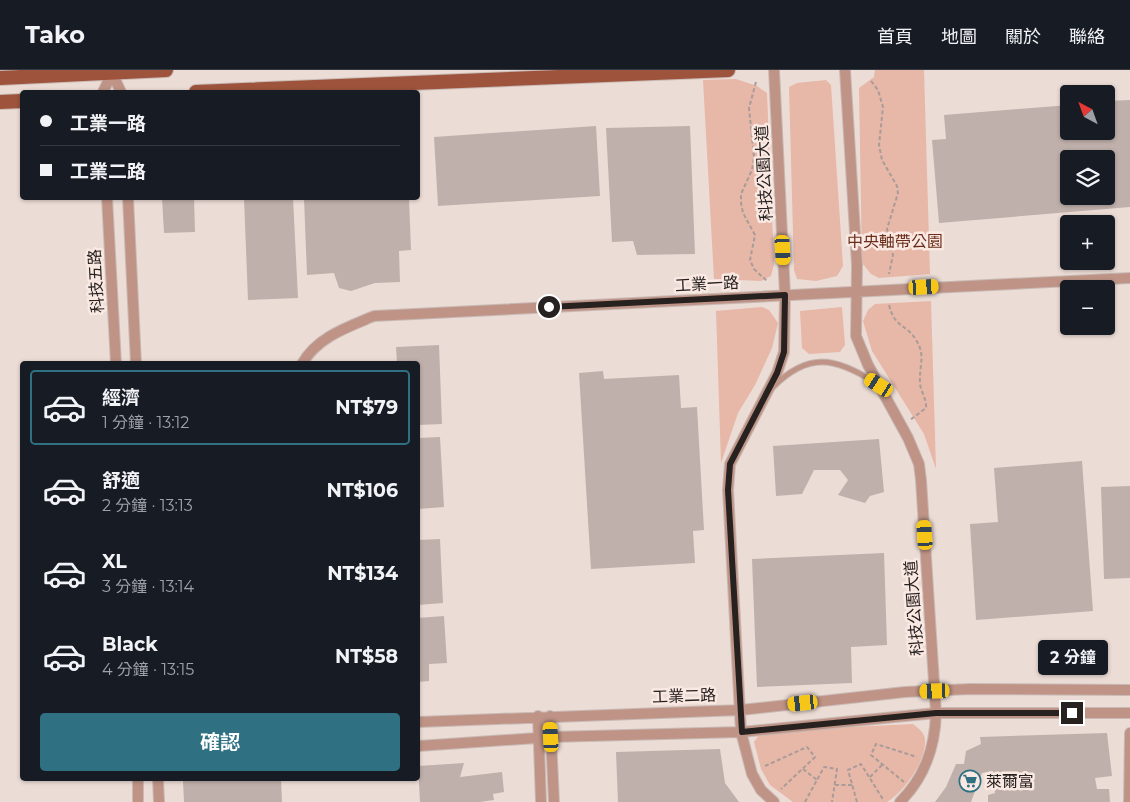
<!DOCTYPE html>
<html lang="zh-TW">
<head>
<meta charset="utf-8">
<style>
  body { margin:0; font-family:Montserrat,"Noto Sans TC",sans-serif; background:#242831; color:#f1f3f6; height:100vh; display:flex; flex-direction:column; font-size:19px; white-space:nowrap }
  * { box-sizing:border-box; margin:0 }
  p { font-size:16px; color:#9ea1a6 }
  .icon { flex:none; width:28px; height:28px; fill:none; stroke:currentColor; stroke-width:2; stroke-linecap:round; stroke-linejoin:round }
  .map { position:relative; flex:1; overflow:hidden }
  .side { position:absolute; left:20px; top:291px; width:400px; height:420px; display:flex; flex-direction:column; background:#171b24; border-radius:5px; box-shadow:0 1px 4px #0004 }
  .side>* { flex:none }
  .banner { position:absolute; left:20px; top:20px; width:400px; height:110px; border-radius:5px; box-shadow:0 1px 4px #0004; display:grid; align-content:center; height:110px; padding:0 20px; background:#171b24 }
  .needle { width:32px; rotate:319deg }
  .tools { position:absolute; left:1060px; top:15px; display:grid; gap:10px }
  .tools a { display:grid; place-items:center; width:55px; height:55px; border-radius:5px; background:#171b24; box-shadow:0 1px 4px #0004; font-size:25px }
  .end { position:absolute; width:22px; height:22px; margin:-11px; border:6px solid #27211f; background:#fff; box-shadow:0 0 0 2px #fff }
  .from { border-radius:50% }
  .bubble { position:absolute; height:35px; border-radius:5px; background:#171b24; box-shadow:0 1px 4px #0004; font-size:16px; font-weight:700; line-height:35px; text-align:center }
  .car { position:absolute; width:15px; height:30px; margin:-15px -8px; border-radius:6px; box-shadow:0 0 4px 1px #0007; background:linear-gradient(#f5c518 24%,#345 0 40%,#f5c518 0 76%,#345 0 86%,#f5c518 0) }
  .banner b { display:flex; align-items:center; gap:18px; height:48px; font-size:19px }
  .banner b+b { border-top:1px solid #363941 }
  .banner i { width:12px; height:12px; background:#f1f3f6 }
  ul { padding:9px 0 0; list-style:none }
  li { display:flex; align-items:center; gap:15px; height:75px; margin:0 10px 8px; padding:0 10px; border:2px solid transparent; border-radius:5px }
  li div { flex:1 }
  li b { display:block; font-size:19px }
  li em { font-style:normal; font-weight:700 }
  li.on { border-color:#2f7183 }
  li>.icon { width:45px; height:45px; stroke-width:1.5 }
  .cta { display:flex; gap:10px; margin-top:auto; padding:10px 20px }
  .cta a { flex:1; height:58px; border-radius:5px; background:#2f7183; color:#fff; font-size:20px; font-weight:700; line-height:58px; text-align:center }
  header { display:flex; align-items:center; gap:30px; box-sizing:border-box; height:70px; padding:0 25px; background:#171b24; border-bottom:1px solid #363941 }
  header strong { font-size:24px }
  nav { display:flex; gap:28px; margin-inline-start:auto; font-size:18px }
  .map>svg:first-child { display:block }
</style>
</head>
<body>
<header>
<strong>Tako</strong>
<nav><a>首頁</a><a>地圖</a><a>關於</a><a>聯絡</a></nav>
</header>
<div class="map">
<svg width="1130" height="732" viewBox="0 0 1130 732">
  <rect width="100%" height="100%" fill="#ecdcd6"/>
  <path fill="#e7b7a8" d="M875,0H924L930,204L879,208L871,204L862,193L859,18L874,7Z
    M736,9L757,16L767,23L774,194L771,206L761,211L714,209L703,10Z
    M826,10L831,15L843,196L837,206L816,211L797,209L794,200L789,17L797,13Z
    M931,231L936,399L924,364L872,281L863,251L868,240L875,234Z
    M762,237L769,240L778,253L772,278L755,315L738,343L721,393L716,241Z
    M842,237L845,275L840,282L809,284L802,278L800,241Z
    M913,654C918,658 924,662 925,669C927,690 904,722 887,732H793L770,715L761,699L754,672L759,665L769,661Z"/>
  <path fill="#c0b0ab" fill-rule="evenodd" d="M1130,30V137L939,153L932,70L946,69L944,45L1069,35V61H1106V31ZM1069,89H1106V126H1069Z
    M596,56L600,126L438,136L434,67Z
    M690,56L695,184L637,185L633,171L612,172L606,58Z
    M162,128H194L195,162L164,163Z
    M244,128H293L298,228L248,230Z
    M304,128H409L411,180L399,181L400,212L375,213L351,221L339,218L334,203L307,205Z
    M439,275L442,354L418,355V294H397L396,277Z
    M603,301L604,309L679,305L681,338L697,337L704,460L693,461L695,493L591,499L579,303Z
    M440,367L444,437L418,439V368Z
    M879,369L884,422L870,426L865,433L838,425L848,410L840,400H814L802,424L776,426L773,376Z
    M1082,391L1093,541L976,550L970,454L998,452L994,398Z
    M1130,416V508L1104,509L1101,417Z
    M440,469L443,533L418,535V470Z
    M884,483L887,575L851,577L852,613L757,617L752,489Z
    M444,546L447,593L429,594V611L418,612V548Z
    M1107,663L1112,706L1095,708L1097,719H1109L1110,732H988V725L995,723L993,701L982,703L971,732H935L946,717L956,694H964L966,681L981,674L980,667Z
    M720,679L725,713L739,732H618L616,682Z
    M464,693L460,707L502,702L504,722L493,724L494,730L480,732H420L418,696Z
    M186,709H281L282,732H184L183,711Z"/>
  <g fill="none" stroke-linecap="round" stroke-linejoin="round">
    <g stroke="#c9bab5" stroke-width="7">
      <path id="service" d="M773,317C808,282 835,287 874,312"/>
    </g>
    <g stroke="#c9bab5" stroke-width="12">
      <path id="minor" d="M845,0L857,195L856,266L868,295L908,368L919,394L921,410L936,643C935,678 925,707 900,732
        M112,3L121,22
        M103,22L112,3
        M107,128L116,294
        M128,128L136,294
        M302,294C317,267 348,257 374,246L1130,208
        M538,646L541,732
        M550,646L554,732
        M418,652L741,640L905,622L970,619L1130,620
        M418,676L551,667L741,662L936,643H1130
        M138,709V732
        M158,709L159,732
        M774,732L761,720L752,704L741,662L728,420L730,394L777,303L784,282L785,225L774,0
        M1129,732L1130,663"/>
    </g>
    <g stroke="#c9bab5" stroke-width="16">
      <path id="primary" d="M0,8L166,0
        M196,22L728,0
        M0,32L22,31"/>
    </g>
    <path stroke="#a99c98" stroke-width="2" stroke-dasharray="4 2.5" stroke-linecap="butt" d="M871,11L878,20L883,37L879,75L882,90L897,116L898,123L887,159L893,185L889,204
      M756,12L749,38L754,87L752,100L741,124V133L743,143L755,165L750,190L754,199L767,211
      M889,235C895,259 906,253 916,270C926,285 919,296 920,312C920,321 927,329 926,338L910,350
      M765,696L807,677L815,687L781,719
      M803,699L817,710
      M870,707L883,694
      M904,712L871,685L876,674L917,687
      M835,715H852
      M805,732L824,697L837,699L832,732
      M857,732L848,700L861,694L884,731"/>
    <use href="#service" stroke="#bf9487" stroke-width="5"/>
    <use href="#minor" stroke="#bf9487" stroke-width="10"/>
    <use href="#primary" stroke="#9d533c" stroke-width="14"/>
  </g>
  <g fill="none" stroke-linecap="round" stroke-linejoin="round">
    <path stroke="#27211f" stroke-width="6" d="M549,237L785,225L784,282L777,303L730,394L728,420L742,662L936,643H1072"/>
  </g>
  <defs>
    <g id="supermarket-ring" transform="scale(1.125)"><circle r="9.5" fill="#fae9e3" stroke="#2f7183" stroke-width="1.5"/><path d="M-6-5.5h2.5l.6 2H6L4.5 2H-2.5L-4.4-4H-6ZM-1.5 3.2a1.3 1.3 0 1 0 .1 0ZM3 3.2a1.3 1.3 0 1 0 .1 0Z" fill="#2f7183"/></g>
  </defs>
  <g fill-rule="evenodd">
    <use href="#supermarket-ring" x="970" y="711"/>
  </g>
  <g text-anchor="middle" dominant-baseline="central" stroke-width="5" stroke-linejoin="round" paint-order="stroke">
    <g font-size="16" fill="#27211f" stroke="#fae9e3">
      <text transform="translate(764 103) rotate(-93)">科技公園大道</text>
      <text transform="translate(96 211) rotate(-93)">科技五路</text>
      <text transform="translate(707 214) rotate(-3)">工業一路</text>
      <text transform="translate(914 538) rotate(-94)">科技公園大道</text>
      <text transform="translate(684 626) rotate(-2)">工業二路</text>
    </g>
    <g font-size="16" fill="#6b2e1b" stroke="#fae9e3">
      <text x="895" y="171">中央軸帶公園</text>
    </g>
    <g font-size="16" fill="#27211f" stroke="#fae9e3" text-anchor="start">
      <text x="986" y="711">萊爾富</text>
    </g>
  </g>
</svg>
<div class="tools">
<a><svg class="needle" viewBox="-14 -14 28 28"><path d="M0-13l5 13h-10z" fill="#e53935"/><path d="M0 13l5-13h-10z" fill="#9ea1a6"/></svg></a>
<a><svg class="icon" aria-label="layers" viewBox="0 0 24 24"><path d="M12 4l9 5-9 5-9-5zM3 14l9 5 9-5"/></svg></a>
<a>+</a>
<a>−</a>
</div>
<i class="end from" style="left:549px;top:237px"></i>
<i class="end" style="left:1072px;top:643px"></i>
<div class="bubble" style="left:1038px;top:570px;width:70px">2 分鐘</div>
<i class="car" style="left:783px;top:180px;rotate:177deg"></i>
<i class="car" style="left:924px;top:217px;rotate:87deg"></i>
<i class="car" style="left:879px;top:315px;rotate:302deg"></i>
<i class="car" style="left:925px;top:465px;rotate:356deg"></i>
<i class="car" style="left:935px;top:621px;rotate:268deg"></i>
<i class="car" style="left:803px;top:633px;rotate:264deg"></i>
<i class="car" style="left:551px;top:667px;rotate:357deg"></i>
<div class="banner">
<b><i class="from"></i>工業一路</b>
<b><i></i>工業二路</b>
</div>
<section class="side">
<ul>
<li class="on"><svg class="icon" aria-label="car" viewBox="0 0 24 24"><path d="M5 17H2v-5l4-1 3-4h7l3 4 3 1v5h-3M9 17h6M6 11h13"/><circle cx="7" cy="17" r="2"/><circle cx="17" cy="17" r="2"/></svg><div><b>經濟</b><p>1 分鐘 · 13:12</p></div><em>NT$79</em></li>
<li><svg class="icon" aria-label="car" viewBox="0 0 24 24"><path d="M5 17H2v-5l4-1 3-4h7l3 4 3 1v5h-3M9 17h6M6 11h13"/><circle cx="7" cy="17" r="2"/><circle cx="17" cy="17" r="2"/></svg><div><b>舒適</b><p>2 分鐘 · 13:13</p></div><em>NT$106</em></li>
<li><svg class="icon" aria-label="car" viewBox="0 0 24 24"><path d="M5 17H2v-5l4-1 3-4h7l3 4 3 1v5h-3M9 17h6M6 11h13"/><circle cx="7" cy="17" r="2"/><circle cx="17" cy="17" r="2"/></svg><div><b>XL</b><p>3 分鐘 · 13:14</p></div><em>NT$134</em></li>
<li><svg class="icon" aria-label="car" viewBox="0 0 24 24"><path d="M5 17H2v-5l4-1 3-4h7l3 4 3 1v5h-3M9 17h6M6 11h13"/><circle cx="7" cy="17" r="2"/><circle cx="17" cy="17" r="2"/></svg><div><b>Black</b><p>4 分鐘 · 13:15</p></div><em>NT$58</em></li>
</ul>
<div class="cta"><a>確認</a></div>
</section>
</div>
</body>
</html>
